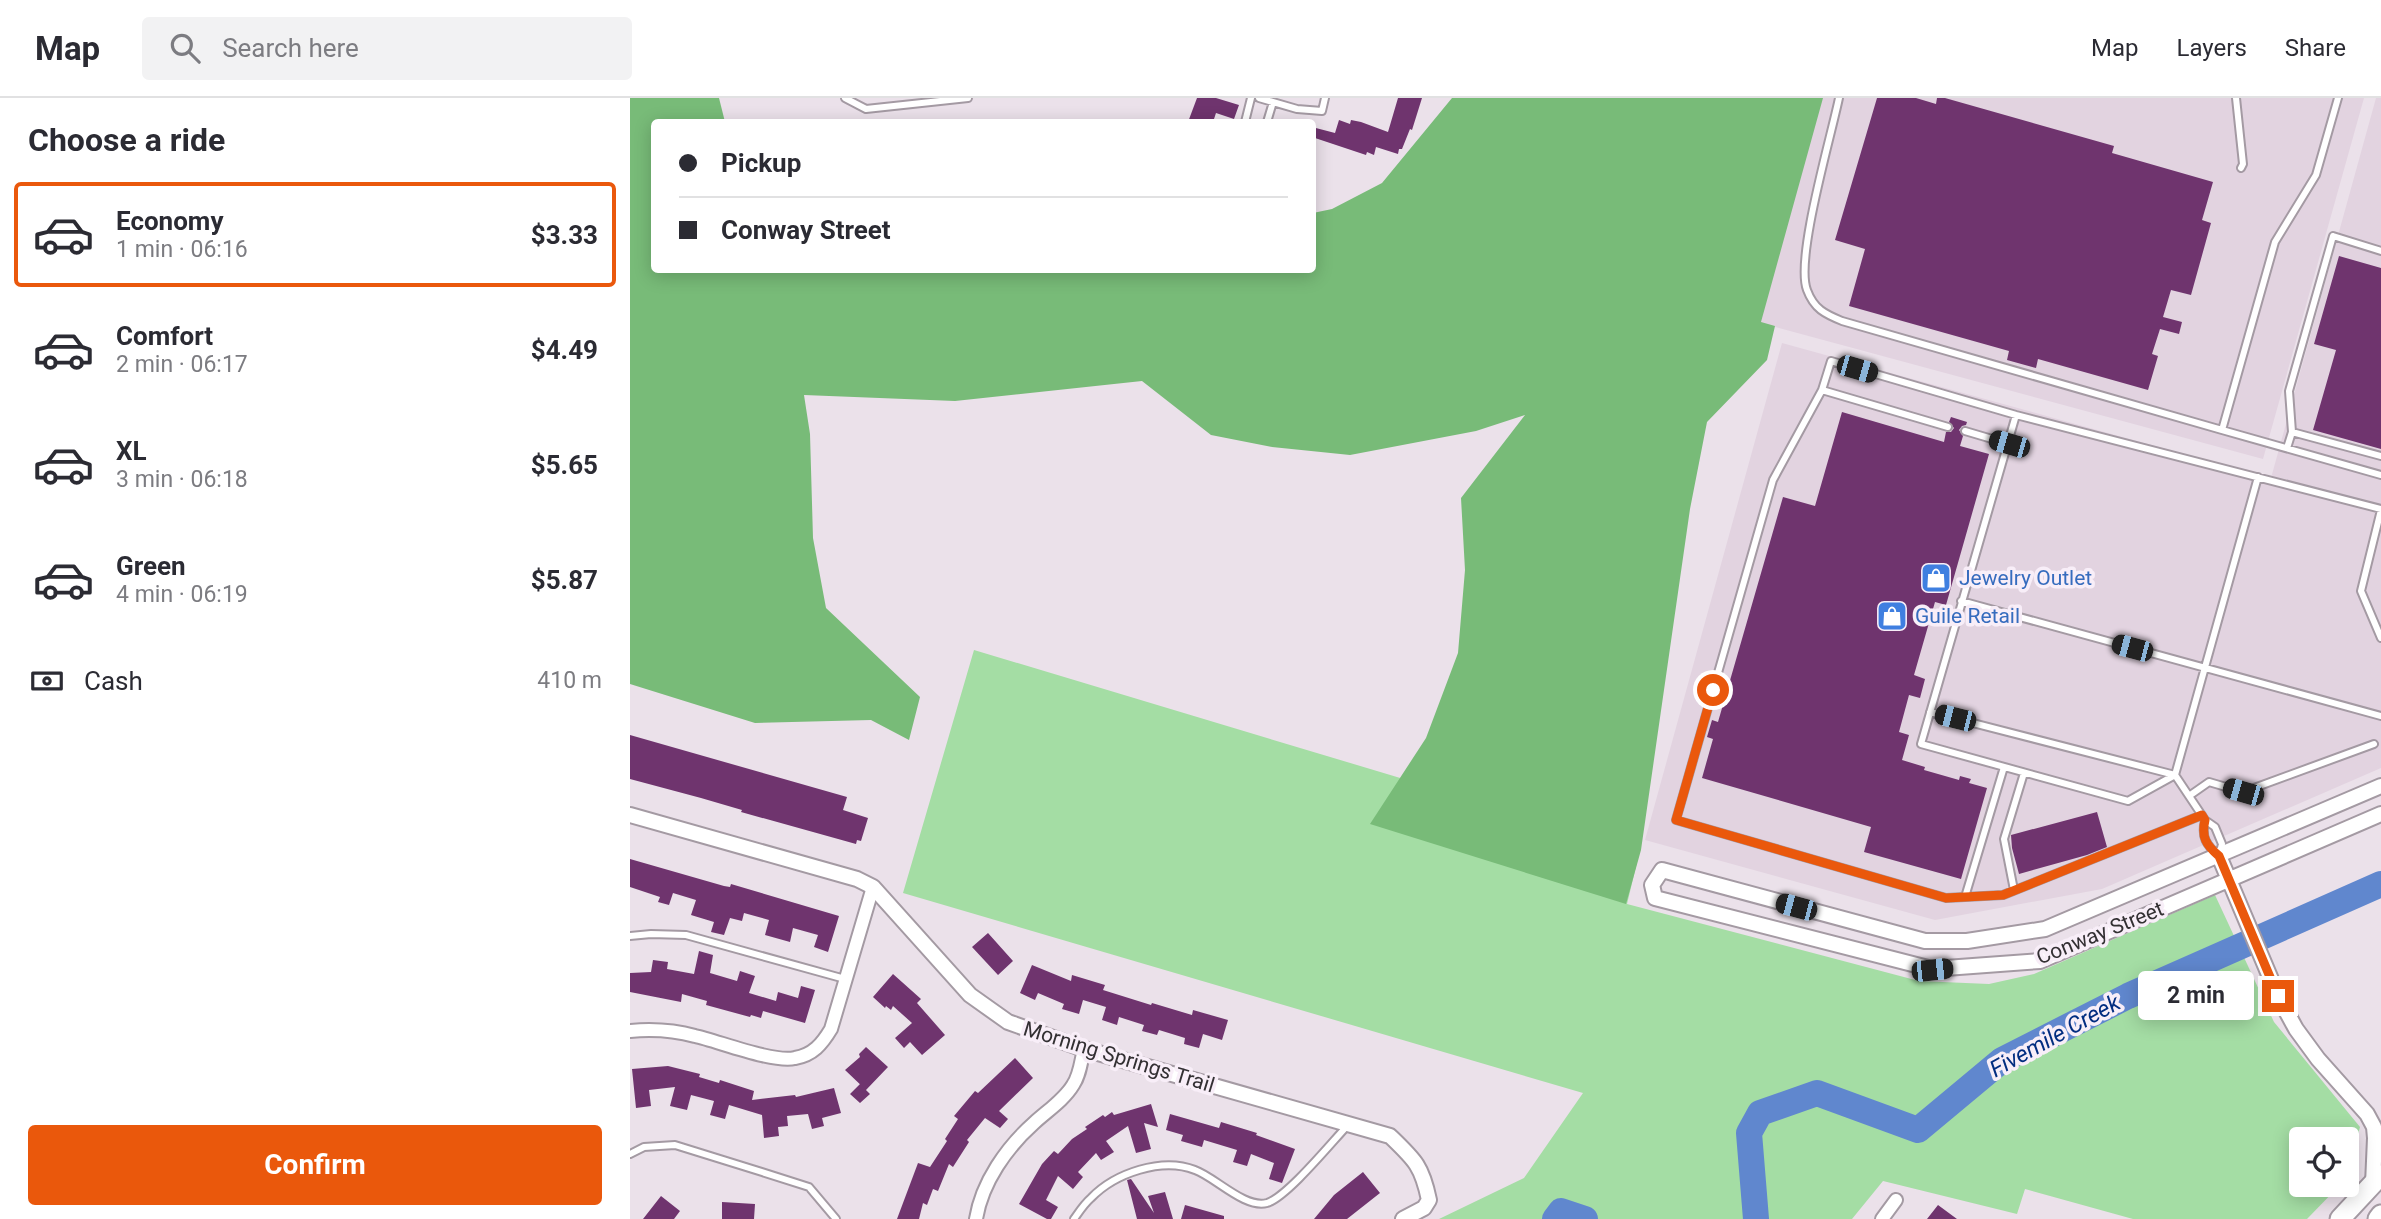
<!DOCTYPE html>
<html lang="en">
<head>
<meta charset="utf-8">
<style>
  body { margin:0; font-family:Roboto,sans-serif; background:#f2f2f3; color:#2b2b33; height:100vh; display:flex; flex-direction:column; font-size:26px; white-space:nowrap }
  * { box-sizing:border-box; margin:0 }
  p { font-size:23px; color:#7c7c81 }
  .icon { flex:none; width:38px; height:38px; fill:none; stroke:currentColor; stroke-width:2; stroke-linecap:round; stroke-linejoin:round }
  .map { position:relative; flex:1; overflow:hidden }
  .details { display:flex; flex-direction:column; background:#fff; width:630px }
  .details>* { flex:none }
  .hud { position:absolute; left:21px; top:21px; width:665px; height:154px; border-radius:7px; box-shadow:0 4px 18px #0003; display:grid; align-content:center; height:154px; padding:0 28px; background:#fff }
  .tools { position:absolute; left:1659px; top:1029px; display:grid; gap:14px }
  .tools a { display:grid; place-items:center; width:70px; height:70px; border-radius:7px; background:#fff; box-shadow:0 4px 18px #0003; font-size:35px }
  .end { position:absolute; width:32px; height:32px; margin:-16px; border:9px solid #ea580c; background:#fff; box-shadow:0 0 0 4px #fff }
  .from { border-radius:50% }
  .bubble { position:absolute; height:49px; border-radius:7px; background:#fff; box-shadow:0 4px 18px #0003; font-size:23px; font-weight:700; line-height:49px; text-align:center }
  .car { position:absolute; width:21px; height:42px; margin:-21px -10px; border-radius:9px; box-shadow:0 0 5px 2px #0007; background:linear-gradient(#222 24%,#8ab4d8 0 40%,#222 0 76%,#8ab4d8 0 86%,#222 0) }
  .hud b { display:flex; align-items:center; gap:24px; height:66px; font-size:26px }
  .hud b+b { border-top:2px solid #e1e1e2 }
  .hud i { width:18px; height:18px; background:#2b2b33 }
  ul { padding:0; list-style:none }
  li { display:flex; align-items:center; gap:21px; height:105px; margin:0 14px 10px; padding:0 14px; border:4px solid transparent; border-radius:7px }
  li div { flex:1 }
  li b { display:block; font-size:26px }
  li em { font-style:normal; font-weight:700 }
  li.active { border-color:#ea580c }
  li>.icon { width:63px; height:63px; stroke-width:1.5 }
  h2 { padding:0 28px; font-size:32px; line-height:84px }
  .pay { display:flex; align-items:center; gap:18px; height:77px; padding:0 28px; font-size:26px }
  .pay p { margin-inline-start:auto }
  .action { display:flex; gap:14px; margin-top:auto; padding:14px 28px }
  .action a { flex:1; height:80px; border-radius:7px; background:#ea580c; color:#fff; font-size:28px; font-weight:700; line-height:80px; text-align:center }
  header { display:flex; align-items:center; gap:42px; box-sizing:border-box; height:98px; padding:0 35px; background:#fff; border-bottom:2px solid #e1e1e2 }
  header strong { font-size:33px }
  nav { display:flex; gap:38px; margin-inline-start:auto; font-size:24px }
  .search { width:490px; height:63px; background:#f2f2f3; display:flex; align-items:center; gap:18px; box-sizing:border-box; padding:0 24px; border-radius:7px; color:#7c7c81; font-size:26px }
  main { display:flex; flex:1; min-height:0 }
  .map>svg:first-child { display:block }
</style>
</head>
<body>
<header>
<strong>Map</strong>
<div class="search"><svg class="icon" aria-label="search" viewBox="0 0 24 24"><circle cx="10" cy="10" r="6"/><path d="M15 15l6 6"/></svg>Search here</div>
<nav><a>Map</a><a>Layers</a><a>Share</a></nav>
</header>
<main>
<section class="details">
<h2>Choose a ride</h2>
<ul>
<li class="active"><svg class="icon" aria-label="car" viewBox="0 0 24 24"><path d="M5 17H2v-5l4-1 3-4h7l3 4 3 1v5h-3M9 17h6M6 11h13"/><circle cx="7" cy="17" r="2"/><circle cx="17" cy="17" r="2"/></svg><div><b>Economy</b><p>1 min · 06:16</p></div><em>$3.33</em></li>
<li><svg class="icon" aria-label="car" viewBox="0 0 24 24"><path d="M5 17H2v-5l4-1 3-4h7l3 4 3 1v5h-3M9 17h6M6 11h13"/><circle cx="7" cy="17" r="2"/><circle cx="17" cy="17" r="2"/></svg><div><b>Comfort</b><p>2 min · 06:17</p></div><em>$4.49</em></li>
<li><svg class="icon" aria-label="car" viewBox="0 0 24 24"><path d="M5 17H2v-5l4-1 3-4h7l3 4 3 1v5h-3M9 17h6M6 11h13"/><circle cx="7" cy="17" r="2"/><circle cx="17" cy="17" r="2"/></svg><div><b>XL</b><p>3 min · 06:18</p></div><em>$5.65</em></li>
<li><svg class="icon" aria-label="car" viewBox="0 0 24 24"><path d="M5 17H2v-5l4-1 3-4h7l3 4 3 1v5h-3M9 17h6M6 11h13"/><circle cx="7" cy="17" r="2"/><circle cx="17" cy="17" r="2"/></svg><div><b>Green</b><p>4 min · 06:19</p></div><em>$5.87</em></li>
</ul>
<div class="pay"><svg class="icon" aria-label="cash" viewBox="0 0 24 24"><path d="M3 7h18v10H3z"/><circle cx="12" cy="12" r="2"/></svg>Cash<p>410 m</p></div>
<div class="action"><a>Confirm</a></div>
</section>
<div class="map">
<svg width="1751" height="1121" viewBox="0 0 1751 1121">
  <rect width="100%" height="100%" fill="#ebe1ea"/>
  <path fill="#e2d3e0" d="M1184,0H1734L1633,361L1127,224Z
    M1746,0H1751V670L1472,791L1305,822L1015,742L1152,245L1641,380Z"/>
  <path fill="#a4dda4" d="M344,552L1010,752L997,806L1289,883L1359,886L1404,876L1585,797L1644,924L1730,1029L1720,1065L1725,1071L1717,1080V1041H1671V1087H1710L1677,1121H1503L1395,1091L1387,1116L1253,1083L1222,1121H809L894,1080L953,995L273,795Z"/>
  <path fill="#78bb78" d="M0,0H89L95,24H24V172H682L683,115L702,111L752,85L822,0H1193L1131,224L1145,228L1137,262L1077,324L1060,411L1011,752L996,806L740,726L796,640L828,555L835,472L831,400L895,317L846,333L720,357L642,349L581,337L512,283L325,303L174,297L180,336L183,440L196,510L290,599L279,642L241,622L125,625L0,586Z"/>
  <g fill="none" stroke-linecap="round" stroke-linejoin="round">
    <path stroke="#6087ce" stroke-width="26" d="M925,1121L931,1113L955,1121
      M1126,1121L1119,1035L1130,1015L1187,995L1288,1032L1372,962L1498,898L1751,786"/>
  </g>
  <path fill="#6f346e" d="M567,0H586L609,7L604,21L586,15L583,24H558Z
    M768,0H792L782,32L780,31L772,51H769L768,56L746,49L744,57L737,54L736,57L682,39V29L705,35L709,22L720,26L721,22L731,24L758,34Z
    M1247,0H1286L1306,6L1307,0H1315L1484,48L1482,55L1583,84L1572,122L1581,125L1561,197L1541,192L1533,219L1552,224L1549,236L1530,231L1522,256L1528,258L1518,292L1408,261L1406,270L1377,262L1379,253L1219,208L1235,151L1205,142Z
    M1709,158L1751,170V351L1683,332L1706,252L1684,246Z
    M1212,314L1314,344L1316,334H1321L1324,330L1319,324L1321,319L1337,324L1336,327L1332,328L1329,332L1333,338L1330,348L1359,356L1316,507L1305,504L1284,577L1295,581L1290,600L1279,597L1269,634L1279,637L1272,662L1295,669L1294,672L1329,682L1330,678L1341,681L1339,685L1357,690L1331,781L1234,754L1241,729L1072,680L1083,641L1077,639L1082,622L1088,624L1153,399L1185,408Z
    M0,637L217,699L213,712L238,720L231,743L227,742L226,746L111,714L112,712L71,700L0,681Z
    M1467,714L1477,749L1457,757L1389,776L1382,750L1381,737Z
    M0,761L94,788L100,789L101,786L209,818L198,854L184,849L188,837L163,830L160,844L135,837L139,822L114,815L112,823L100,820L94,837L81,834L84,824L61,817L66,802L43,795L39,807L28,804L30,799L0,789Z
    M358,835L383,863L368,877L342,849Z
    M69,853L83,857L80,875L107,883L110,873L125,878L119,895L146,903L148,894L168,900L171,888L185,892L175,925L133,913L131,920L121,917L120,919L76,907L77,903L52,896L51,904L0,894V875L21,874L23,862L38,864L37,871L64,876Z
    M402,867L441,883L442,877L475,887L473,892L521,907L522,905L562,917L563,912L598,922L592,942L573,936L569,950L554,946L555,940L529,932L527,937L512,933L514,927L489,919L487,927L472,922L476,909L453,902L449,916L432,911L434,906L408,895L405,902L390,895Z
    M263,876L291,901L287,905L315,937L292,957L280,944L274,950L265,940L282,925L263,908L261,912L256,908L255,910L243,899Z
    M236,949L258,969L236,992L215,972L230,959L229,956Z
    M385,960L403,980L369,1013L378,1021L370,1030L355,1020L337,1042L339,1044L323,1069L319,1066L308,1093L303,1091L297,1107L293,1105L289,1121H267L288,1065L300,1069L317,1043L315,1041L328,1021L324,1018L345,993L348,995Z
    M38,968L70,976L69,979L89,985L90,982L124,993L122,1002L165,997L166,999L204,990L211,1015L192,1020L194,1028L182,1031L178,1016L157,1018L158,1028L148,1029L149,1038L134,1040L132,1017L99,1007L95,1021L80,1017L84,1003L61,997L57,1012L40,1008L45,989L19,992L21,1008L6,1010L2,971Z
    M230,986L240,996L230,1005L220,996Z
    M521,1006L528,1029L514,1025L521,1051L506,1055L498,1028L476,1043L484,1054L471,1062L466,1055L448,1074L453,1079L443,1091L428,1078L416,1102L428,1109L421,1121H417L389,1106L412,1066L424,1053L428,1056L442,1041L457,1031L455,1029L473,1017L475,1019L482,1014L484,1017Z
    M540,1016L589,1030L591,1024L627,1035L626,1037L665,1051L652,1085L639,1081L644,1065L621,1056L617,1068L603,1064L607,1052L574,1042L572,1049L551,1043L553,1037L536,1032Z
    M733,1074L750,1095L717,1121H684L704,1097Z
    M501,1081L524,1115L518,1098L535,1094L543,1121H507L497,1082Z
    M31,1098L50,1113L44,1121H13Z
    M92,1104L125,1106L124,1121H92Z
    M555,1107L594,1118V1121H551Z
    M1308,1107L1327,1121H1297Z"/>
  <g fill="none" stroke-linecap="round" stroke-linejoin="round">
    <g stroke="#a49aa3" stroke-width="10">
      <path id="service" d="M215,0L236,11L338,0
        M629,0L667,11L692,13L695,0
        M1209,0C1201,39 1165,161 1177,192C1184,211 1195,216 1212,223L1592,332L1645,144L1686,77L1708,0
        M1606,0L1613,66L1611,70
        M615,24L621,0
        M637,24L643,4
        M1192,292L1318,329
        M1386,317L1291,646L1498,703L1545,677
        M1592,332L1751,377
        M1335,333L1379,346
        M1662,334L1659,293L1703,138L1751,153
        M1657,350L1662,334L1751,358
        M1751,412L1731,493L1751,540
        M1331,503L1751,618
        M1300,614L1545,677
        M1559,698L1579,684L1613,694L1744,646
        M1572,717L1373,797L1316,800L1046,722L1143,382L1192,292L1201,263L1386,317L1751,411
        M1575,722C1571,739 1576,747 1589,758L1592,746L1585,729L1575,722L1545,677L1628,379
        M1384,792L1374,741L1394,675
        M1335,799L1374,669
        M0,838L21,836L56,837L215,881
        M0,1056L14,1049L45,1047L132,1074L179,1089L206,1121
        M444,1121C449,1114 454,1106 461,1100C485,1075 532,1059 565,1072C585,1079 615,1111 637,1105C657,1099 701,1045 718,1027"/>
    </g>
    <g stroke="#a49aa3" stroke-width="16">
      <path id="minor" d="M0,933C22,931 43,932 65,938C88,943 143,965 165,960C183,957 192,946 201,931L243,789
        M346,1121C352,1084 377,1049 404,1025C417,1013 434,1002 443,987C450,977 451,963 454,951
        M1252,1121L1266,1102"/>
    </g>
    <g stroke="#a49aa3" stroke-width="18">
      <path id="tertiary" d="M1751,688L1415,831L1337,843H1295L1032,772L1022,787L1025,800L1302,871L1410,863L1751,716
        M0,717L227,781L243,789L340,897L378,924L454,951L760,1038C785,1062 792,1068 799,1102L794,1110L773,1121
        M1589,758L1648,898L1666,931L1688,961L1737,1016L1744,1029L1745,1040L1743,1086"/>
    </g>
    <g stroke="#a49aa3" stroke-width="23">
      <path id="primary" d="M1710,1121L1751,1077
        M1748,1121L1751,1117"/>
    </g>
    <use href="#service" stroke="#fff" stroke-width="6"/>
    <use href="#minor" stroke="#fff" stroke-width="12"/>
    <use href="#tertiary" stroke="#fff" stroke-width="14"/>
    <use href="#primary" stroke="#fff" stroke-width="19"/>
  </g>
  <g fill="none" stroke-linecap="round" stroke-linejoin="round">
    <path stroke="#ea580c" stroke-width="9" d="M1083,592L1046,722L1316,800L1373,797L1572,717L1575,722C1571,739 1576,747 1589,758L1648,898"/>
  </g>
  <defs>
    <g id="shop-square" transform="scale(1.575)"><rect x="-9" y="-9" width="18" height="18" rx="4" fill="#3f7fe0" stroke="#f8eef8"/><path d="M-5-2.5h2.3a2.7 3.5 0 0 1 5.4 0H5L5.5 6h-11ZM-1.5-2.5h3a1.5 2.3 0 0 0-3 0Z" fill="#fff"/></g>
  </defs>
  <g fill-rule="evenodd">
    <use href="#shop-square" x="1306" y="480"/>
    <use href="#shop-square" x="1262" y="518"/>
  </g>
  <g text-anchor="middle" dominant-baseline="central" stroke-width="7" stroke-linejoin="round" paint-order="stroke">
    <g font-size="21" fill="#366cbe" stroke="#f8eef8" text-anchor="start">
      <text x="1329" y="480">Jewelry Outlet</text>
      <text x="1285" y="518">Guile Retail</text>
    </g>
    <g font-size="21" fill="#333033" stroke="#f8eef8">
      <text transform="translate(1470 835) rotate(-22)">Conway Street</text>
      <text transform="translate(489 959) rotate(17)">Morning Springs Trail</text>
    </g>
    <g font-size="23" font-style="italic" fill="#022d80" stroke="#f8eef8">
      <text transform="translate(1425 938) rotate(-29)">Fivemile Creek</text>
    </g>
  </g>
</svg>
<div class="tools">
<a><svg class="icon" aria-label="locate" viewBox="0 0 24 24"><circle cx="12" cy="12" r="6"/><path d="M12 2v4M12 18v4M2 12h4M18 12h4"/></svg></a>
</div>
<i class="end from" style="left:1083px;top:592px"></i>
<i class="end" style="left:1648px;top:898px"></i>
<div class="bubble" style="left:1508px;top:873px;width:116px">2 min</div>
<i class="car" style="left:1227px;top:271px;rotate:106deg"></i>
<i class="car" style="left:1379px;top:346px;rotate:286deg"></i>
<i class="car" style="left:1502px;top:550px;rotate:285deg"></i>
<i class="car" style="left:1325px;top:620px;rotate:284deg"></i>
<i class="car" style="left:1613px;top:694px;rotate:286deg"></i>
<i class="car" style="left:1166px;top:809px;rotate:285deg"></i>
<i class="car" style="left:1302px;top:872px;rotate:84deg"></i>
<div class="hud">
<b><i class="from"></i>Pickup</b>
<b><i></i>Conway Street</b>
</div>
</div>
</main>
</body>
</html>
